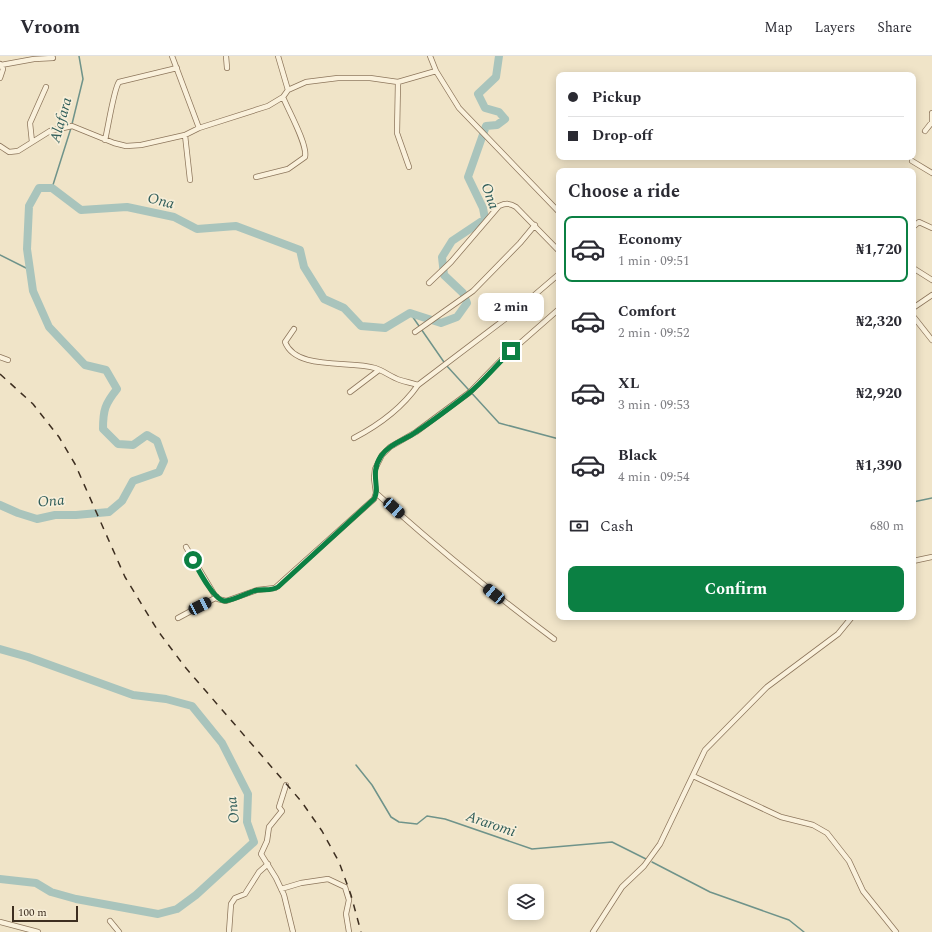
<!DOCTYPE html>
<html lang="en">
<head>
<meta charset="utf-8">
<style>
  body { margin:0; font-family:Spectral,serif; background:#f7f7f7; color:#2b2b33; height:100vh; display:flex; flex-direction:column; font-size:15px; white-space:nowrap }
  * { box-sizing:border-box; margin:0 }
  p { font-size:13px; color:#7c7c81 }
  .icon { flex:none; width:22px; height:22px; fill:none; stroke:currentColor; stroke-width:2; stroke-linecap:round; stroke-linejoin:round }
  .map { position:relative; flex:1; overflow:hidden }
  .drawer { position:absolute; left:556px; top:112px; width:360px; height:452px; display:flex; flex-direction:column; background:#fff; border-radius:8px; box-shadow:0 2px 10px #0003 }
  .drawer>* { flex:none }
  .top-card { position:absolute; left:556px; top:16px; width:360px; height:88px; border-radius:8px; box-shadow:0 2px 10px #0003; display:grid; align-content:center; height:88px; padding:0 12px; background:#fff }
  .buttons { position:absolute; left:508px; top:828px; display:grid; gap:8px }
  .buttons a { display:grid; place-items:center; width:36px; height:36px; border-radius:8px; background:#fff; box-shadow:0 2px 10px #0003; font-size:20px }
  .scale { position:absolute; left:12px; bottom:10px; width:66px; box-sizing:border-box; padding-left:4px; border:2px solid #3d2e20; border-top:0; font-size:11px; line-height:14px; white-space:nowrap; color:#3d2e20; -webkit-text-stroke:3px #f7eed8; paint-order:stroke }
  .end { position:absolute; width:18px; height:18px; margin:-9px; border:5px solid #0b8043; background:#fff; box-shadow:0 0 0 2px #fff }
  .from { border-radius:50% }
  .bubble { position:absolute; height:28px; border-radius:8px; background:#fff; box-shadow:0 2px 10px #0003; font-size:13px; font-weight:700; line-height:28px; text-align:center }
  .car { position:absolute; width:12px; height:24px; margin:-12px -6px; border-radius:5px; box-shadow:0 0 3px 1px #0007; background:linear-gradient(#222 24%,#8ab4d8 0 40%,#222 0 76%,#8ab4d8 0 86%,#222 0) }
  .top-card b { display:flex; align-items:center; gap:14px; height:38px; font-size:15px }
  .top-card b+b { border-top:1px solid #e1e1e2 }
  .top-card i { width:10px; height:10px; background:#2b2b33 }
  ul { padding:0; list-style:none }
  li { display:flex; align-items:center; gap:12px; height:66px; margin:0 8px 6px; padding:0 4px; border:2px solid transparent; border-radius:8px }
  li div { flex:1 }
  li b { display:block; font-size:15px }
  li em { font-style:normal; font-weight:700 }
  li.current { border-color:#0b8043 }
  li>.icon { width:36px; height:36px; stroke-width:1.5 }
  h2 { padding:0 12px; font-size:18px; line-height:48px }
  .pay { display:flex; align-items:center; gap:10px; height:44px; padding:0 12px; font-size:15px }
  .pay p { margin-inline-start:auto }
  .cta { display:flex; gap:8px; margin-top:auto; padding:8px 12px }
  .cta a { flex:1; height:46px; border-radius:8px; background:#0b8043; color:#fff; font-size:16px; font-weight:700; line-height:46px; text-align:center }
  header { display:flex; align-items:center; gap:24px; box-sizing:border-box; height:56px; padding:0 20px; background:#fff; border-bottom:1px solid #e1e1e2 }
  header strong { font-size:19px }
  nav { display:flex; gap:22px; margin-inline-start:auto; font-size:14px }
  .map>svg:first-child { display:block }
</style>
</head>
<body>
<header>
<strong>Vroom</strong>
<nav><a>Map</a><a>Layers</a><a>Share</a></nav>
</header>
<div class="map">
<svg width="932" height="876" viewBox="0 0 932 876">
  <rect width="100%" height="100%" fill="#f0e4c8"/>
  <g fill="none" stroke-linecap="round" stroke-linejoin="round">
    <path stroke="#6f938a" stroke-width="1.5" d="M72,68L83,23L79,0
      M52,132L71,72
      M0,199L30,214
      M410,257L446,309L499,367L559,383
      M913,446L932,442
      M356,709L372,729L391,761L399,766L417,768L427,760L445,763L532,793L612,786L646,803
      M652,806L710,836L789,864L804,876"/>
    <path stroke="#a9c4bc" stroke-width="8" d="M0,449L18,457L37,463L55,459H76L109,456L122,445L133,425L159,416L164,405L157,385L147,379L133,389L118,388L103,373C103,354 105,348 117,333L106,314L85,309L49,271L33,235L27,193L29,150L39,132H52L81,154L127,151L174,161L197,173L236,170L300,194L304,211L324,243L344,252L361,270L385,272L410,257L441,267L457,261L467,247L463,237L444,219L442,201L452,185L485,163L483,152L468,121L486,70L497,69L505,63L499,56L485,52L478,38L496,21L499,0
      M0,593L28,601L133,639L166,643L192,650L222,687L248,738L247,766L254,786L196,839L177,853L158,858L76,843L51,836L36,827L0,823"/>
    <g stroke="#8d765c" stroke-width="6">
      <path id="street" d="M172,0L199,72
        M226,0L227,12
        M278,0L288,34
        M430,0L436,15L459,52L559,156
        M0,8L3,13L0,22
        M1,9L34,3L53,2
        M398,26L397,77L409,111
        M932,57V66
        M925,75L932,66
        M185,79L190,124
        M105,84C108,72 114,32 119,26L177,12
        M32,86L30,67L46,31
        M0,90L9,96L18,95L50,75L72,70L114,87L126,90L141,89L185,79L199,72L268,50L283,41L288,34L306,26L338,22H370L398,26L436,15
        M912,105L932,117
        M256,121L288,113L305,101C308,89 288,54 283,41
        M913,171L919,166L932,172
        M913,212L932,224
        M429,227L451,206L499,150C506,147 510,147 516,151L559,195
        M913,252L932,239
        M913,260L932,284
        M294,273L285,286C296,315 350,304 375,312C384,315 391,321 400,324C406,326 412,327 418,329
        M415,276L473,235L520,187L535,169
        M0,301L8,304
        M350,336L379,314
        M354,382C379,369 402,352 418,329L517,254L559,218
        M376,437C434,489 492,537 554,583
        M186,491L214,538L218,543L226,545L257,534L275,532L374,443L376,437L374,422L375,413L382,399L390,391L416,376L470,336L502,303L559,253
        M913,505L932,501
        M178,562L217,541
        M693,720L781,761L813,769L827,777L849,805L863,835L896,876
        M286,729L279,751L282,755L269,771L267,785L261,798L276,822L284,839L293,876
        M281,833L301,827L328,823L345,831L349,844L346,858L349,876
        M110,865L119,876
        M0,866L38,876
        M229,876L231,848L235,842L245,838L259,816L268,808
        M593,876L622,831L644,810L660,788L705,694L767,631L838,578L852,561"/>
    </g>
    <use href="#street" stroke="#faf1dc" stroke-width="4.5"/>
    <path stroke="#3d2e20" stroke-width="1.5" stroke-dasharray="7 7" stroke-linecap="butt" d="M0,318L33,348L59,381L75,408L125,521L158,575L185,611L301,745L322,775L339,806L351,839L361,876"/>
  </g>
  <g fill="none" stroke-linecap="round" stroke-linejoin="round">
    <path stroke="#0b8043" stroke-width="5" d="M193,504C198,513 214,545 225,545C234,544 245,538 254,535C262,532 270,536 278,531L374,443C381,432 369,418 381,400C389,388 405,384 416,376C434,364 451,351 468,338C483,326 496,309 511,295"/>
  </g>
  <g text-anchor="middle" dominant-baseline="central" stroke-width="3.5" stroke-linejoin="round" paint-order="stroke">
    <g font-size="15" font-style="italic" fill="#2f5d5a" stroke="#f7eed8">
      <text transform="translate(61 64) rotate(-74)">Alafara</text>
      <text transform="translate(490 140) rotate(70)">Ona</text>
      <text transform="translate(161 145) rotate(14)">Ona</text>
      <text transform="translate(51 445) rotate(-4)">Ona</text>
      <text transform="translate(233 754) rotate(-96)">Ona</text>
      <text transform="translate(491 768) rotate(19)">Araromi</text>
    </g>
  </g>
</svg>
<div class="buttons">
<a><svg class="icon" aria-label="layers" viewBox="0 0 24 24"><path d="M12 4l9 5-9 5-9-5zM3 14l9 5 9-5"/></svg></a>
</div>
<div class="scale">100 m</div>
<i class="end from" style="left:193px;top:504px"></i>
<i class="end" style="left:511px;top:295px"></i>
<div class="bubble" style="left:478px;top:237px;width:66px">2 min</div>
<i class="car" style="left:394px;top:452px;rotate:132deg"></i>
<i class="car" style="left:494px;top:538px;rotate:309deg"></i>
<i class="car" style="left:200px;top:550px;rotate:63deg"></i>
<div class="top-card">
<b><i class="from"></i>Pickup</b>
<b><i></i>Drop-off</b>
</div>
<section class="drawer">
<h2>Choose a ride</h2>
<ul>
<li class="current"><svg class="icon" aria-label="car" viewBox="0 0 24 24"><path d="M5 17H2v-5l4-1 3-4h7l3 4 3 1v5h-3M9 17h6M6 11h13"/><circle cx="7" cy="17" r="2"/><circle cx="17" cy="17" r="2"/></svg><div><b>Economy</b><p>1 min · 09:51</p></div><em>₦1,720</em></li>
<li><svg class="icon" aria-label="car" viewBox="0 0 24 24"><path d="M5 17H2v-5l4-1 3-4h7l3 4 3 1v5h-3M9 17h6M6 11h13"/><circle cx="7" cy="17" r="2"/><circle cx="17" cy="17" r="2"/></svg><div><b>Comfort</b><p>2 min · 09:52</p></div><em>₦2,320</em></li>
<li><svg class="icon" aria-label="car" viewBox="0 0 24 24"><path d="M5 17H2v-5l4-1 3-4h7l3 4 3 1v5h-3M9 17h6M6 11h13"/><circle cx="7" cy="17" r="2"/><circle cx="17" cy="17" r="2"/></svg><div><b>XL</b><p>3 min · 09:53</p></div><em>₦2,920</em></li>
<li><svg class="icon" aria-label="car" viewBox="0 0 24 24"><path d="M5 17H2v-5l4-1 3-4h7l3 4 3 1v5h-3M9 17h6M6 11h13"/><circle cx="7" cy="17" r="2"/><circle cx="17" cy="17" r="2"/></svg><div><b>Black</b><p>4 min · 09:54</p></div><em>₦1,390</em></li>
</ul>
<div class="pay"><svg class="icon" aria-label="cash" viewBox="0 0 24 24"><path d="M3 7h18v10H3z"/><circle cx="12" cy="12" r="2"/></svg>Cash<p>680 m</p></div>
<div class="cta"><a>Confirm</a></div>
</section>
</div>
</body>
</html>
